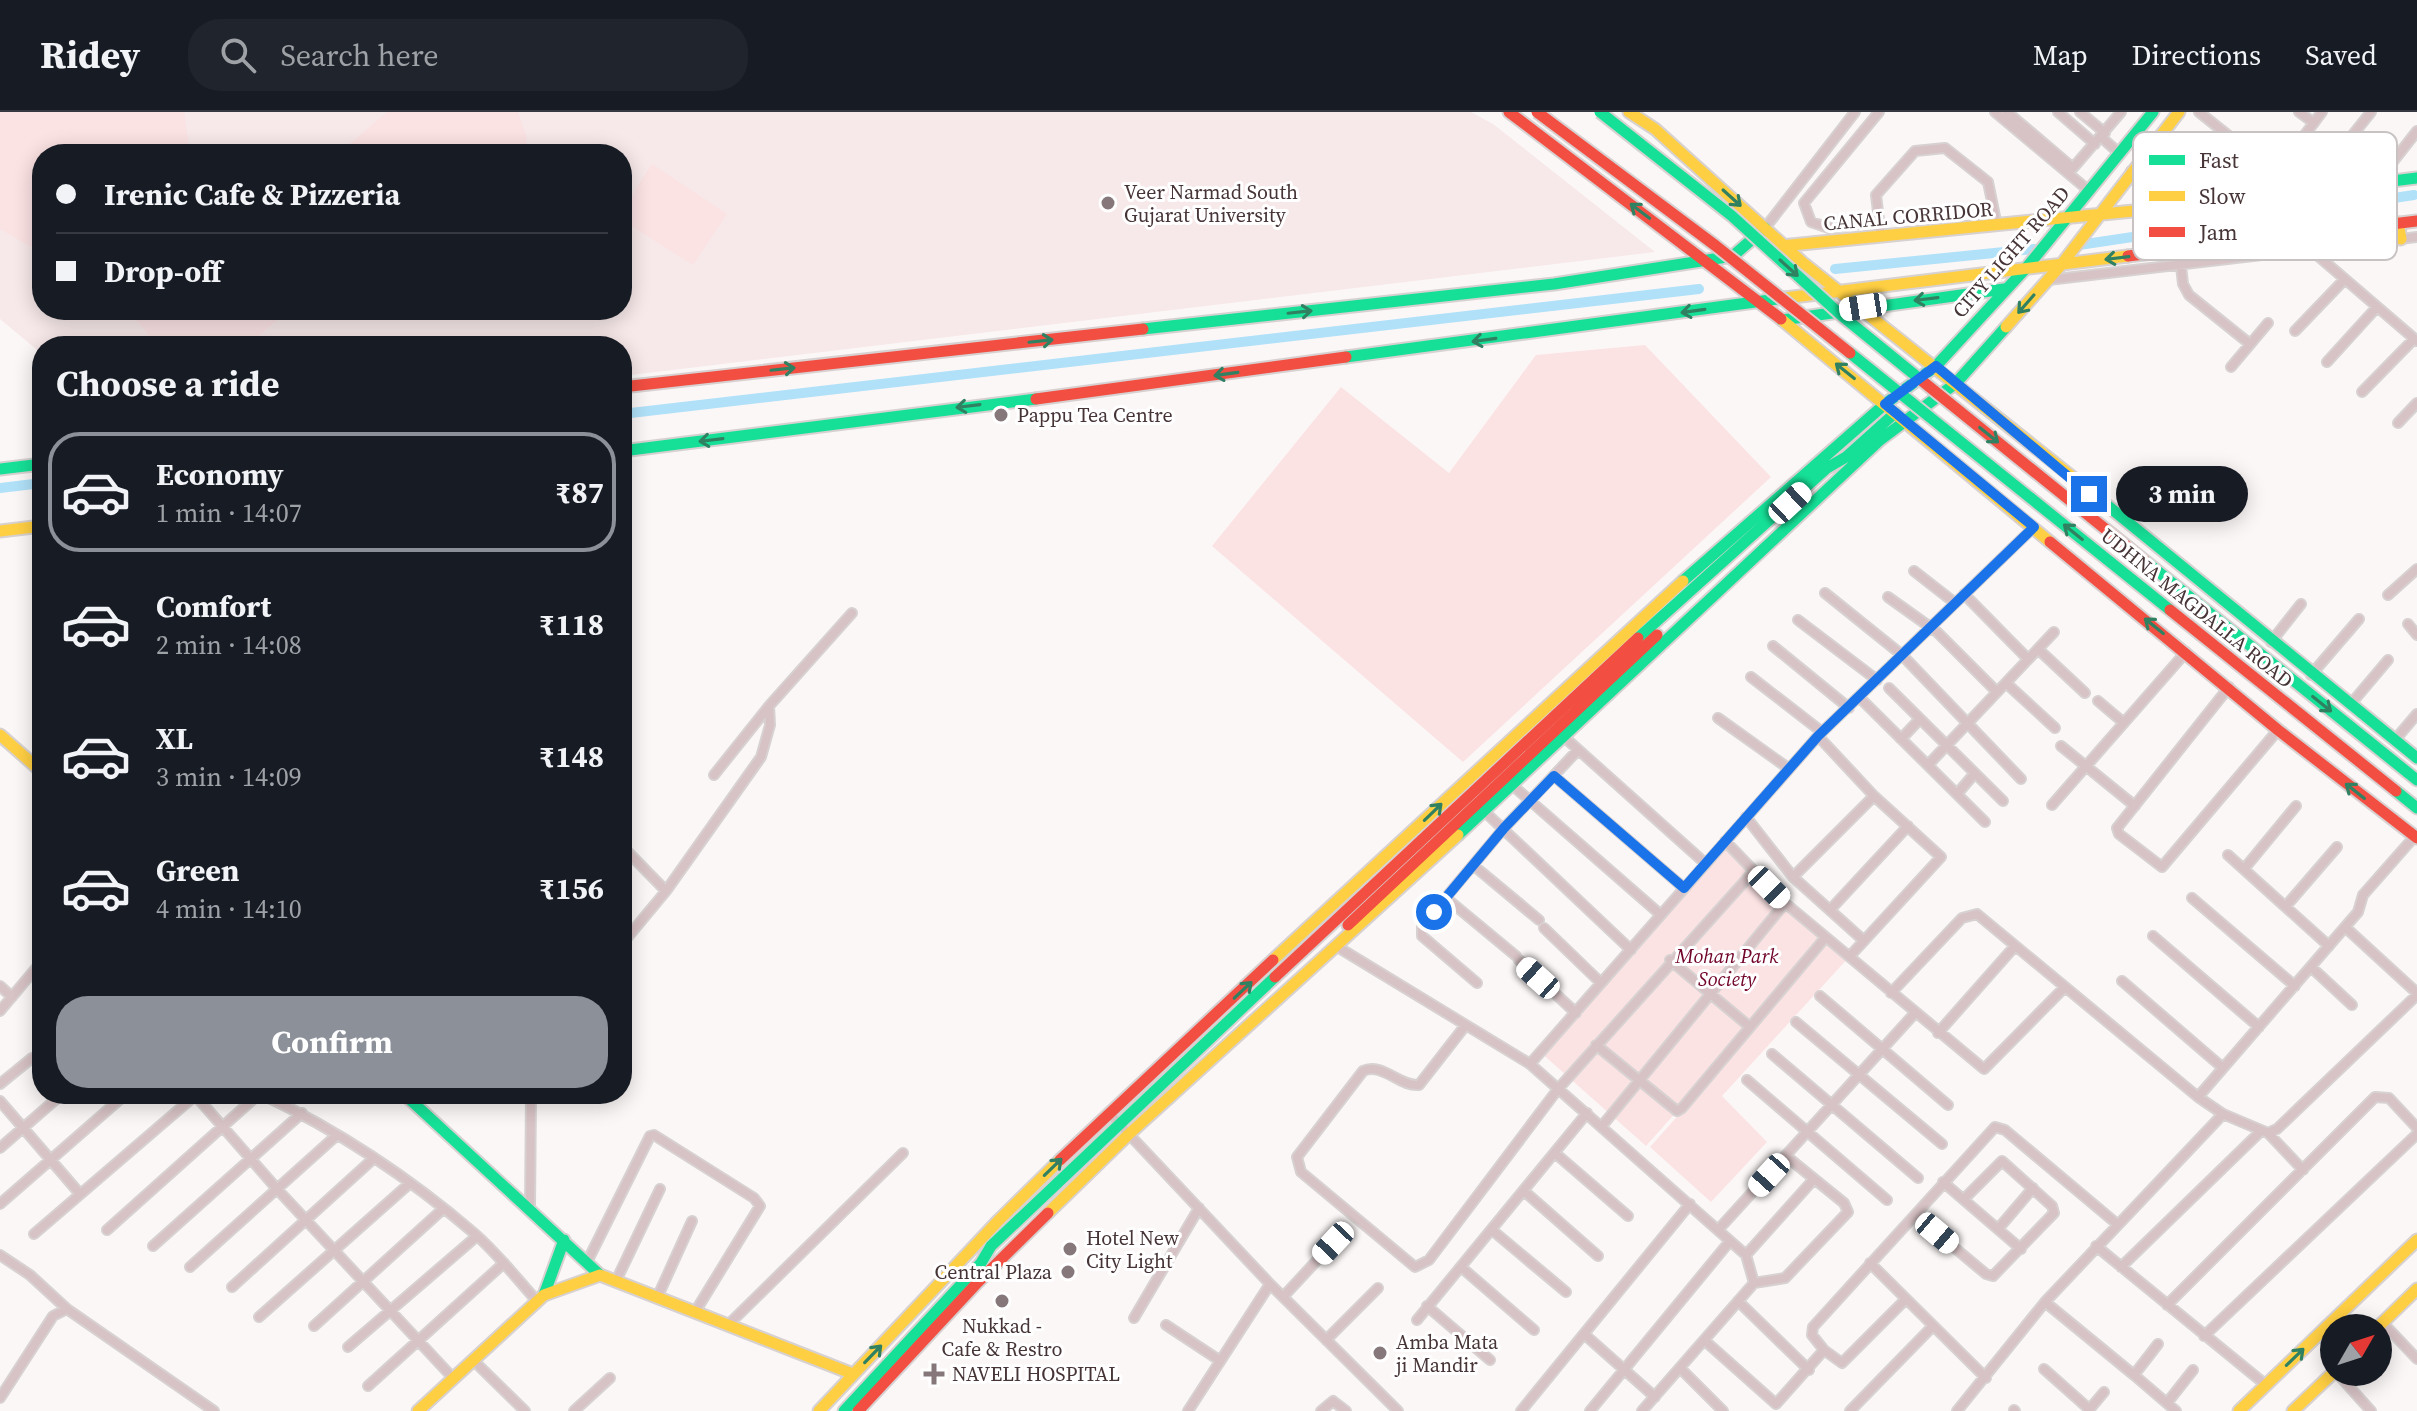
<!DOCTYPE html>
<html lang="en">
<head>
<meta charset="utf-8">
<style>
  body { margin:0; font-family:"Source Serif 4",serif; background:#20242c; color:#f1f3f6; height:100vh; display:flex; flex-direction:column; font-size:30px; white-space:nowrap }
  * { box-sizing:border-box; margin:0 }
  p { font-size:26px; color:#9ea1a6 }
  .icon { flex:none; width:44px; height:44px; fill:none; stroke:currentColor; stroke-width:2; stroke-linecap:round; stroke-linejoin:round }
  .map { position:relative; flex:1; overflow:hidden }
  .panel { position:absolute; left:32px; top:224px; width:600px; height:768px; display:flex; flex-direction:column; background:#171b24; border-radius:32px; box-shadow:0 4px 20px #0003 }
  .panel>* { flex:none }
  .top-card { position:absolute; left:32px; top:32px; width:600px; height:176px; border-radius:32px; box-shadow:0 4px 20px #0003; display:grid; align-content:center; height:176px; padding:0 24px; background:#171b24 }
  .needle { width:52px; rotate:51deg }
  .controls { position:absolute; left:2320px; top:1202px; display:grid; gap:16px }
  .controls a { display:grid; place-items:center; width:72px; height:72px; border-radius:50%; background:#171b24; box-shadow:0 4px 20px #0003; font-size:40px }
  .end { position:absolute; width:36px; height:36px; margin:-18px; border:10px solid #1a73e8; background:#fff; box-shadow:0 0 0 4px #fff }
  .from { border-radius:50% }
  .bubble { position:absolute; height:56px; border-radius:28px; background:#171b24; box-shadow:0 4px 20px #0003; font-size:26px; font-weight:700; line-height:56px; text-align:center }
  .car { position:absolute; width:24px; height:48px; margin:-24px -12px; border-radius:10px; box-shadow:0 0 6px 2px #0007; background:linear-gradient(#fff 24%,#345 0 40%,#fff 0 76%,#345 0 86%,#fff 0) }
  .top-card b { display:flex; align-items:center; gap:28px; height:76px; font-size:30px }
  .top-card b+b { border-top:2px solid #363941 }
  .top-card i { width:20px; height:20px; background:#f1f3f6 }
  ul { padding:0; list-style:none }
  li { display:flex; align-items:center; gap:24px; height:120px; margin:0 16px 12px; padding:0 8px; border:4px solid transparent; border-radius:32px }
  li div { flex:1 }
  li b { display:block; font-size:30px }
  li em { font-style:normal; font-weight:700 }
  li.current { border-color:#8c9099 }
  li>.icon { width:72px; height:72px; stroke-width:1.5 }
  h2 { padding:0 24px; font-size:36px; line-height:96px }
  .cta { display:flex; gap:16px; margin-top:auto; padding:16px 24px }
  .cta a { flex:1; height:92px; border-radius:32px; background:#8c9099; color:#fff; font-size:32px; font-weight:700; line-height:92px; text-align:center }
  header { display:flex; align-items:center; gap:48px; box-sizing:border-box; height:112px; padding:0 40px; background:#171b24; border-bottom:2px solid #363941 }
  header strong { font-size:38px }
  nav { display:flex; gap:44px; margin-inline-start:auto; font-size:28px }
  .search { width:560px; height:72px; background:#20242c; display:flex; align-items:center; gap:20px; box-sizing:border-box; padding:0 28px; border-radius:32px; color:#9ea1a6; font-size:30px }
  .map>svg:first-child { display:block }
</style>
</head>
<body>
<header>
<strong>Ridey</strong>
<div class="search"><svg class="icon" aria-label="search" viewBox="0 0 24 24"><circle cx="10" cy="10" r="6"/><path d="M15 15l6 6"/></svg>Search here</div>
<nav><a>Map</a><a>Directions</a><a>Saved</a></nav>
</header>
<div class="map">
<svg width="2417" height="1299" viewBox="0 0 2417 1299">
  <rect width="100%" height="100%" fill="#fcf7f7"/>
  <path fill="#f7e8e9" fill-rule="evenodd" d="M0,0H1471L1493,12L1655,140L622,264V234H42V242L0,207ZM42,42H622V198H42Z"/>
  <path fill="#fbe2e3" d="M0,0H184L188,27L186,42H42V139L36,138L0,117Z
    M387,0H518L526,24L527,42H338Z
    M652,52L727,102L693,153L622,108V98Z
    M145,198H289L247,234H158L135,207Z
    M1645,233L1771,365L1463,650L1212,434L1341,275L1449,361L1536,243Z
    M1724,731L1850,844L1722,984L1767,1030L1711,1090L1650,1035L1707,971L1704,969L1646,1034L1539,939Z"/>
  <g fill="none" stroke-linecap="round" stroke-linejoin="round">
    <path stroke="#b0e1f8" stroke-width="10" d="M2079,133L2414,83
      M1835,157L2034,137
      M622,302L1699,177
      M0,376L42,371"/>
    <g stroke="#d7d1d1" stroke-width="12">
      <path id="street" d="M1995,0L2088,78
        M2007,0L2073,56L2121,0
        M2058,0L2095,32
        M2080,0L2105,21
        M2299,0L2314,11
        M2371,0L2339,40L2356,55H2389
        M2101,25L2119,41
        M2282,53L2322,0
        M2131,59L2154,75L2249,70L2260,55L2259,48L2199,0
        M2377,70L2417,19
        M1878,109L1829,116L1811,110L1804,91L1879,0
        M1765,116L1855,0
        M1881,125L1876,83L1915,39L1945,36L1988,70L1997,114
        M2296,125L2417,229
        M2181,154L2183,172L2189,183L2250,232
        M2048,168L2417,125
        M2295,219L2345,167
        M2327,250L2377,195
        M2231,255L2268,211
        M2362,280L2414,227
        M2398,311L2417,291
        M1914,459L1955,491
        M1825,481L1902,543L2021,667
        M1964,482L2028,547
        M2388,483L2417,457
        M1888,485L1937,520L1997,580
        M1798,508L1877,568
        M2408,512L2417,523
        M2271,530L2301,492
        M1773,534L1849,596
        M2038,537L2085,581
        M2311,563L2359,507
        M1751,565L1822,620
        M2006,571L2055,616
        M2229,575L2117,716L2119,722L2162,755L2278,618
        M1889,576L2003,689
        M1859,585L1985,710
        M2098,589L2124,611
        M2350,593L2388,548
        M1718,606L1788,656
        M1563,624L1706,752
        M1818,624L1874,684L1941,745L1850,844
        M1901,627L1920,607
        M2394,629L2417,602
        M2061,634L2135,694
        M1928,653L2054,520
        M714,663L769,594L852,501
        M1554,664L1684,776
        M1511,672L1661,803
        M1957,682L1975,661
        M2052,693L2186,540
        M1484,699L1631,838
        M1746,705L1793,765L1862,827
        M1725,729L1785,791L1984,957L2064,876
        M622,734L666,779
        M2228,743L2329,834
        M1473,753L1539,808
        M2244,757L2296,694
        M1793,765L1874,684
        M1446,786L1516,844
        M2192,786L2295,874
        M2286,794L2337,735
        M1830,798L1908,714
        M2345,815L2417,881
        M1544,816L1601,871
        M2153,824L2259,915
        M622,832L666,779L761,645L770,613L769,594
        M1336,834L1530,952L1746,1143L1754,1171L1642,1299
        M1519,848L1576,901
        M1670,848L1750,915
        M2311,855L2352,893
        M2122,869L2223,956
        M1477,871L1422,824V814L1504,716L1578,638
        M0,874L12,885
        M1891,881L1962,806L1977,802L2198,985L2223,1002L2268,1021L2277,1017L2417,883
        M1820,884L1948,993
        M0,899L42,849
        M1796,910L1942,1032
        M1465,914L1419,973C1400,975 1382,950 1363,959L1297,1045L1301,1060L1415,1155L1429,1148L1558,977L1753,760
        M1938,921L2015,834
        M1596,933L1677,999L1682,996L1825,826
        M1772,942L1918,1066
        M1530,952L1818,624L2034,415
        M1747,968L1887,1088
        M0,972L32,946L42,945
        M261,982C337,1018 411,1067 475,1122C498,1142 517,1167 537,1189
        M195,983L277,1077L453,1266
        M2198,985L2358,800L2363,783L2415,724
        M0,989L80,1082
        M1109,1001L1270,1172L1398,1299
        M1602,1014L1785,791
        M2268,1021L2303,1058
        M0,1036L62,982
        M1555,1041L1628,1104
        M1943,1070L2021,1137
        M1524,1079L1598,1144
        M0,1092L126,982
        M530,1096L531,982
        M1998,1117L2033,1076
        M107,1118L259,982
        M1492,1118L1566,1180
        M1718,1118L1915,901
        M1937,1121L1986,1162L1993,1164L2054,1101L2052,1094L2002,1049L1964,1087
        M34,1122L197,982
        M153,1134L302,1001
        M2096,1134L2266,1273
        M0,1143L30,1163L67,1197
        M1746,1143L1814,1067
        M587,1150L650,1024L654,1023L754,1086L760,1094L695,1200
        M1870,1151L1986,1266
        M190,1155L337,1023
        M1461,1155L1534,1218
        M2121,1155L2260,1020
        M616,1169L660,1077
        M1754,1171L1785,1166L1848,1100L1844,1091L1786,1044
        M232,1175L373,1047
        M1283,1185L1333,1131
        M657,1186L692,1109
        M1906,1187L1842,1251L1824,1238L1812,1223L1813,1215L1995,1015L2005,1018L2117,1112
        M1738,1189L1809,1258
        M2045,1190L2134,1263
        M2167,1193L2375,985L2389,986L2417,1016
        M1427,1194L1490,1248
        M259,1205L409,1072
        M1134,1206L1199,1096
        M1417,1208L1587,1001
        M2382,1210L2417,1247
        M729,1212L903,1041
        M1166,1213L1219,1248
        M314,1214L443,1097
        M1584,1222L1655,1285
        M2204,1224L2417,1022
        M1326,1228L1378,1176
        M1704,1228L1776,1292L1824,1238
        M2158,1232L2134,1263L2176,1299
        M348,1235L477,1124
        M473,1248L525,1299
        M1680,1256L1723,1299
        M2044,1257L2089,1297
        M2336,1260L2371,1299
        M368,1274L504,1151
        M0,1286L53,1204L67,1197L214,1299
        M2167,1291L2193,1258
        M2014,1298L2015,1299
        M574,1299L610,1266
        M1188,1299L1270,1172
        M1321,1299L1333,1289L1346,1299
        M1521,1299L1690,1092
        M1590,1299L1730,1129
        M1850,1299L1933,1214
        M1957,1299L2045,1190L2223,1002
        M2088,1299L2104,1280"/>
    </g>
    <g stroke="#d7d1d1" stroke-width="15">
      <path id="fast" d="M2214,91L2417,66
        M1782,208L2004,177
        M1143,217L1554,172L1733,144L1765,116
        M1346,245L1785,186
        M622,339L1036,287
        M0,357L42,352
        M2086,376L2417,646
        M1683,469L1885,292L1936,254L2027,155L2153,0
        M1638,526L1827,356L1846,345L1895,301
        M2407,660L2417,668
        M2396,679L2417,696
        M1458,723L1880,328L1956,271L2006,215
        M404,982L600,1163
        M544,1183L564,1128
        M844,1299L981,1151L991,1134L1275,865"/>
    </g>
    <g stroke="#d7d1d1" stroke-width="15">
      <path id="slow" d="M1629,0L1655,17L1802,150L2086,376
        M2398,111L2401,127
        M1781,134L2214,91
        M1785,186L2128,144
        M1781,207L2050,430
        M2006,215L2061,153L2179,0
        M0,419L42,414
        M0,623L42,660
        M1273,848L1683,469
        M1048,1101L1129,1022L1458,723
        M2377,1216L2417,1177
        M418,1299L544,1183L600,1163L853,1262
        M819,1299L999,1108L1060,1048
        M2239,1299L2417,1128
        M2293,1299L2334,1260"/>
    </g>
    <g stroke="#d7d1d1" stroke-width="15">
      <path id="jam" d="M1509,0L1781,207
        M2128,144L2417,109
        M622,275L1143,217
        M1036,287L1346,245
        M2050,430L2278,618L2417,726
        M1348,813L1657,523
        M1275,865L1638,526
        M1060,1048L1273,848
        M858,1299L978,1170L1048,1101"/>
    </g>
    <use href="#street" stroke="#d7c2c5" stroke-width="8"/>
    <use href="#fast" stroke="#16e098" stroke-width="11"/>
    <use href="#slow" stroke="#ffcf43" stroke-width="11"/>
    <use href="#jam" stroke="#f24e42" stroke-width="11"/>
    <g stroke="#d7d1d1" stroke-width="15" stroke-linecap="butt">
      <path id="fast-bridge" d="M1600,0L1732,104L1841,203L1921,268
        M1850,241L2170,498
        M2145,449L2407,660"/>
    </g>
    <g stroke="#d7d1d1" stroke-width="15" stroke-linecap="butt">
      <path id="jam-bridge" d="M1537,0L1716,134L1850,241
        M1921,268L2145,449
        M2170,498L2396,679"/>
    </g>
    <use href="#fast-bridge" stroke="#16e098" stroke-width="11"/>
    <use href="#jam-bridge" stroke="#f24e42" stroke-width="11"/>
  </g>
  <defs><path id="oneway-shaft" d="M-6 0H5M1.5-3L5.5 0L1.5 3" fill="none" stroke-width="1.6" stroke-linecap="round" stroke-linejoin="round" transform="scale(2)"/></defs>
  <g stroke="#308162">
    <use href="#oneway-shaft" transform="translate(1732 86) rotate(42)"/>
    <use href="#oneway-shaft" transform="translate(1640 99) rotate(-143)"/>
    <use href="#oneway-shaft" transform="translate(2117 146) rotate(173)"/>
    <use href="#oneway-shaft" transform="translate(1789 156) rotate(42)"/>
    <use href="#oneway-shaft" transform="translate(1926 187) rotate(173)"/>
    <use href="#oneway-shaft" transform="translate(2026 192) rotate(131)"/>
    <use href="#oneway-shaft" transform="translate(1693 199) rotate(172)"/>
    <use href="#oneway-shaft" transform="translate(1300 200) rotate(-6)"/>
    <use href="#oneway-shaft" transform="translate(1484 228) rotate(172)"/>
    <use href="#oneway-shaft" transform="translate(1041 229) rotate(-6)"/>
    <use href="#oneway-shaft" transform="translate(783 257) rotate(-6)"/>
    <use href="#oneway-shaft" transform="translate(1845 259) rotate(-141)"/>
    <use href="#oneway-shaft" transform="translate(1226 262) rotate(172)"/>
    <use href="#oneway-shaft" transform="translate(968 294) rotate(173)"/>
    <use href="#oneway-shaft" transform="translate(1989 323) rotate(39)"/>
    <use href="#oneway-shaft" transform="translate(711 328) rotate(173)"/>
    <use href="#oneway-shaft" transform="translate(2073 420) rotate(-141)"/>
    <use href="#oneway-shaft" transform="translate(2154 514) rotate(-141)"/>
    <use href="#oneway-shaft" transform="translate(2322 592) rotate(39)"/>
    <use href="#oneway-shaft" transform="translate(2355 679) rotate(-142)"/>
    <use href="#oneway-shaft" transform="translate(1433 700) rotate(-44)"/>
    <use href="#oneway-shaft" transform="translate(1243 878) rotate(-43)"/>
    <use href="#oneway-shaft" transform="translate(1053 1055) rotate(-44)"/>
    <use href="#oneway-shaft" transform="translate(873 1242) rotate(-46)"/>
    <use href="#oneway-shaft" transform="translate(2295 1245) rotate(-44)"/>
  </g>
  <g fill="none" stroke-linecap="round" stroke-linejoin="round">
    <path stroke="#1a73e8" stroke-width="10" d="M1434,800L1504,716L1554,664L1684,776L1818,624L2034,415L1885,292L1936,254L2089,382"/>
  </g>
  <g fill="#86787a" stroke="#fff" stroke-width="3">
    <circle cx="1108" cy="91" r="8"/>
    <circle cx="1001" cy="303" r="8"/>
    <circle cx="1070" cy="1137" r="8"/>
    <circle cx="1068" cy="1160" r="8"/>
    <circle cx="1002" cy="1189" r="8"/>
    <circle cx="1380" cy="1241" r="8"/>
    <path d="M930 1250h8v8h8v8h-8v8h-8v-8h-8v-8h8z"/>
  </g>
  <g text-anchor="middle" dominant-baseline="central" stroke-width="6" stroke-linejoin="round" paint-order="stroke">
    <g font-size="20" fill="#463436" stroke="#fff" text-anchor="start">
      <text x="1124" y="80">Veer Narmad South<tspan x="1124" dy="23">Gujarat University</tspan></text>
      <text x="1017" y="303">Pappu Tea Centre</text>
      <text x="1086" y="1126">Hotel New<tspan x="1086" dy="23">City Light</tspan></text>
      <text x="1052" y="1160" text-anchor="end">Central Plaza</text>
      <text x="1002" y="1214" text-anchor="middle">Nukkad -<tspan x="1002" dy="23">Cafe &amp; Restro</tspan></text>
      <text x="1396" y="1230">Amba Mata<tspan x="1396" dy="23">ji Mandir</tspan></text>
      <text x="952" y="1262">NAVELI HOSPITAL</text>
    </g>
    <g font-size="20" fill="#463436" stroke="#fff">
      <text transform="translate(1908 104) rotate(-5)">CANAL CORRIDOR</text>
      <text transform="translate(2011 140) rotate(-49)">CITY LIGHT ROAD</text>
      <text transform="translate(2197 496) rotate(39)">UDHNA MAGDALLA ROAD</text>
    </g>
    <g font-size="20" font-style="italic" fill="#710328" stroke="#fff">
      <text x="1727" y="844">Mohan Park<tspan x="1727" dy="23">Society</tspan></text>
    </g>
  </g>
  <rect x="2133" y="20" width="264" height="128" rx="12" fill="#fff" stroke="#c8c2c3" stroke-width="2"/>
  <rect x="2149" y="43" width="36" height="10" fill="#16e098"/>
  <rect x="2149" y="79" width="36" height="10" fill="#ffcf43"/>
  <rect x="2149" y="115" width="36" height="10" fill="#f24e42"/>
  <g font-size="22" fill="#463436">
    <text x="2199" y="56">Fast</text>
    <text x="2199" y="92">Slow</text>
    <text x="2199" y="128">Jam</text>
  </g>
</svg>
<div class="controls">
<a><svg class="needle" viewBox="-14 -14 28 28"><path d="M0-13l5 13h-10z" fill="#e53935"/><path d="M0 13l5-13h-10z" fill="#9ea1a6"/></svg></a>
</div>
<i class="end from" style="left:1434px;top:800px"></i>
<i class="end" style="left:2089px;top:382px"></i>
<div class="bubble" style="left:2116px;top:354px;width:132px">3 min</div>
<i class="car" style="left:1863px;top:195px;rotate:261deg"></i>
<i class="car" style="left:1790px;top:391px;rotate:47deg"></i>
<i class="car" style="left:1769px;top:775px;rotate:135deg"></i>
<i class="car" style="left:1538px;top:866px;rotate:312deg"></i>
<i class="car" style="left:1769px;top:1063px;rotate:222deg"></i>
<i class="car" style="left:1937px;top:1121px;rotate:130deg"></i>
<i class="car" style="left:1333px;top:1131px;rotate:223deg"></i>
<div class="top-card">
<b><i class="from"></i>Irenic Cafe &amp; Pizzeria</b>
<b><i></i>Drop-off</b>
</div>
<section class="panel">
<h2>Choose a ride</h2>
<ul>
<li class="current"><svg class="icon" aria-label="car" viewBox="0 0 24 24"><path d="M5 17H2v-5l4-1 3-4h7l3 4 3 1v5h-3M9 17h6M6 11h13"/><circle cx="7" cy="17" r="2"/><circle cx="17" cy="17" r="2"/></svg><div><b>Economy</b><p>1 min · 14:07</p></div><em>₹87</em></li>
<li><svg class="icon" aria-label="car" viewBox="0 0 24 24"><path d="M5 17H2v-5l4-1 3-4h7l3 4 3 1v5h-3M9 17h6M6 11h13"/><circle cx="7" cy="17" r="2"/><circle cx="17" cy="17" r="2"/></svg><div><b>Comfort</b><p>2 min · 14:08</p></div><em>₹118</em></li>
<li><svg class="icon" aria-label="car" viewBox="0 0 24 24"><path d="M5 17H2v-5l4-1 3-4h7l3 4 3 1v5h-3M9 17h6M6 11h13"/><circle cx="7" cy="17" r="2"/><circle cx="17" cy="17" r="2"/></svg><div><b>XL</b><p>3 min · 14:09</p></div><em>₹148</em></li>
<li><svg class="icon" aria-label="car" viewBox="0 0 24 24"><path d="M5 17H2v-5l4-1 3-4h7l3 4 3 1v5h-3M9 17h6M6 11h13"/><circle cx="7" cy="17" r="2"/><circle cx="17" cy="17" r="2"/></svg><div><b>Green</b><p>4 min · 14:10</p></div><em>₹156</em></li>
</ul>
<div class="cta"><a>Confirm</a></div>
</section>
</div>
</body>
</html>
